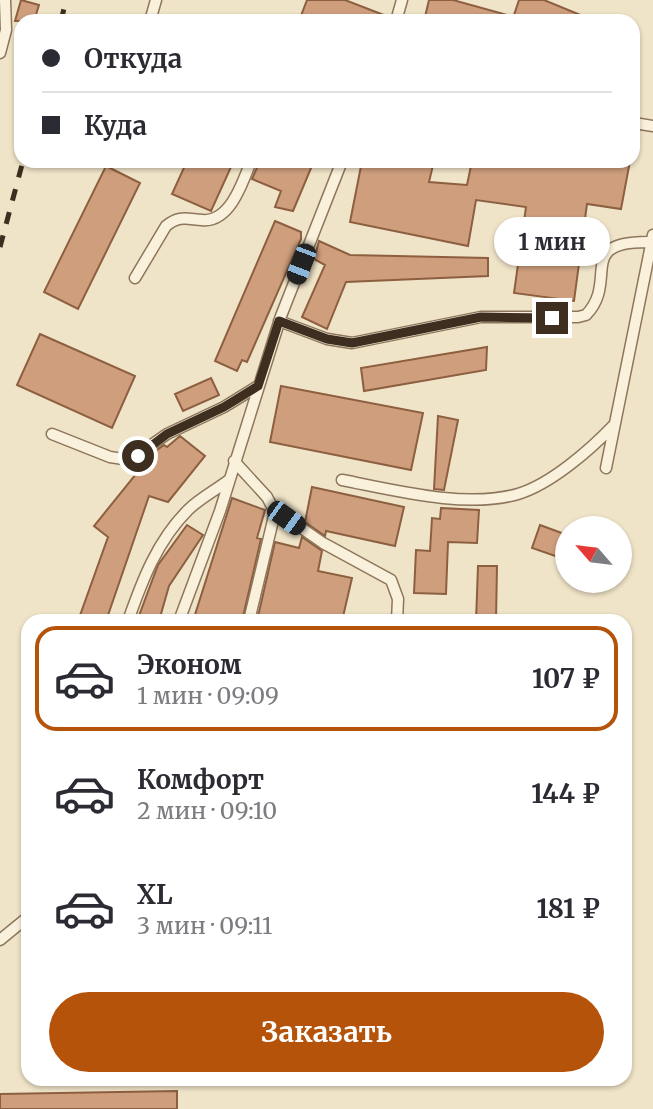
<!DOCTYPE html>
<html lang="ru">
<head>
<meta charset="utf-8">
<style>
  body { margin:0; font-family:Merriweather,serif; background:#f2f2f3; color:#2b2b33; height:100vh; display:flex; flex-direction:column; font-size:26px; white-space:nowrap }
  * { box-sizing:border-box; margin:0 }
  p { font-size:23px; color:#7c7c81 }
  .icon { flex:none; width:38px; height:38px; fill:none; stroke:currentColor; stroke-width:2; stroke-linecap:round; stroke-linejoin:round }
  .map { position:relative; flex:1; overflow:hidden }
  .side { position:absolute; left:21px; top:614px; width:611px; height:472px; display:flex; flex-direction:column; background:#fff; border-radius:21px; box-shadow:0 2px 5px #0004 }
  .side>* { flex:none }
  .guide { position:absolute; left:14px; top:14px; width:626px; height:154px; border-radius:21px; box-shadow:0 2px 5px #0004; display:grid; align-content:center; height:154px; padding:0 28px; background:#fff }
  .needle { width:46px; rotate:298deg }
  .controls { position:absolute; left:555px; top:516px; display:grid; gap:14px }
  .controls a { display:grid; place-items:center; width:77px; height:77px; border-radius:50%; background:#fff; box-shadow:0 2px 5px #0004; font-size:35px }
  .end { position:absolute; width:32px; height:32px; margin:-16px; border:9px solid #3d2e20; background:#fff; box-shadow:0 0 0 4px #fff }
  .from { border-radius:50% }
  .bubble { position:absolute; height:49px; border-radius:24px; background:#fff; box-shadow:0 2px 5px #0004; font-size:23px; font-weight:700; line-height:49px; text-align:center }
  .car { position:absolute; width:21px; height:42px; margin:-21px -10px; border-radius:9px; box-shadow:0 0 5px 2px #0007; background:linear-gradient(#222 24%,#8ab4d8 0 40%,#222 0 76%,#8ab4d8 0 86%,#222 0) }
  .guide b { display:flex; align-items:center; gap:24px; height:66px; font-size:26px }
  .guide b+b { border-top:2px solid #e1e1e2 }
  .guide i { width:18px; height:18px; background:#2b2b33 }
  ul { padding:12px 0 0; list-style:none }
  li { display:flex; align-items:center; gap:21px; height:105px; margin:0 14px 10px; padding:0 14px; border:4px solid transparent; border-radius:21px }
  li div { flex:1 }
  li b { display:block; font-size:26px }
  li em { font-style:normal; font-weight:700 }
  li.on { border-color:#b45309 }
  li>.icon { width:63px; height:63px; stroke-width:1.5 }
  .button { display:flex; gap:14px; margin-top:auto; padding:14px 28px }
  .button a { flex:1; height:80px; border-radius:42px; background:#b45309; color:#fff; font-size:28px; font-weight:700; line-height:80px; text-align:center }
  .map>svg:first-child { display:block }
</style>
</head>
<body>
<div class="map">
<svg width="653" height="1109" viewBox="0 0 653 1109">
  <rect width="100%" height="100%" fill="#f0e4c8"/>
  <path fill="#cf9f7d" stroke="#8d5f41" stroke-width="2" d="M21,0L39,5L34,21H15Z
    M307,0H345L389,17V21H299Z
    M429,0H453L511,16V21H424Z
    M519,0H544L595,21H512Z
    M187,161H216L231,167L211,211L172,194Z
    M260,161H314L293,211L275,207L281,191L252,179Z
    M362,161H434L429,182L467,185L472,161H630L621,209L587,204L574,301L514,293L526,207L476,200L468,246L350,222Z
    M106,166L140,183L78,309L44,292Z
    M275,221L301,232V239L247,362L242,360L237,371L215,361Z
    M319,241L350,255L488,258V276L346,282L327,329L302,317L325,265L314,259Z
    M40,334L135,376L112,428L17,385Z
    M487,347L486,370L364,391L361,368Z
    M211,378L219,395L183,411L175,394Z
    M281,386L423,413L411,470L270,442Z
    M438,416L458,420L444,490L434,489Z
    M180,436L205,456L168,502L149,496L106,621H78L108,537L94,526L153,453L164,445L167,447Z
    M312,487L404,507L395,546L326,531L325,536L305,522Z
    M232,498L265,510L257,538L261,539L242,621H193Z
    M441,508L479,510L477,543L448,542L446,594L414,593L416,550L430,551L432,518L440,519Z
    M187,525L203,535L169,586L159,621H137L158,565Z
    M540,525L567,535V560L532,548Z
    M302,537L322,551L318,571L352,578L342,621H257L275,542L299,548Z
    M478,566H497L496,621H476Z
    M177,1091V1109H0V1094Z"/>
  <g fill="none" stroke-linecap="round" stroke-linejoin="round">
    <g stroke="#8d765c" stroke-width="13">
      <path id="service" d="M150,21L156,0
        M396,21L402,0
        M0,53L6,30L5,0
        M634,123L653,126
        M135,278L166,226C179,215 187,219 202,220C230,223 243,182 251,161
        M279,321L327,339L352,343L481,317H578L586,315C620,280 573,240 652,242
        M52,434L110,457L130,460L167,434L224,407L258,386
        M234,461L267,497L275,512L249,621
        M606,468L653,235
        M342,480C394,490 466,509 518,494C551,484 590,450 614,425
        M274,509L323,543L391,580L398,599L397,621
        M128,621C142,581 157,541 188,510C200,498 216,490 229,480
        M179,621L220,511L281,316L342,161
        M0,940L28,917"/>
    </g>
    <use href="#service" stroke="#faf1dc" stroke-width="10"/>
    <path stroke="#3d2e20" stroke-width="5" stroke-dasharray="12 12" stroke-linecap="butt" d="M61,21L66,0
      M0,247L23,161"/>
  </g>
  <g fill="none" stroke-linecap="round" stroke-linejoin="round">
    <path stroke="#3d2e20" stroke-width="9" d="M138,456L167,434L224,407L258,386L279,321L327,339L352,343L481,317L552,318"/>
  </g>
</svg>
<div class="controls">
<a><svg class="needle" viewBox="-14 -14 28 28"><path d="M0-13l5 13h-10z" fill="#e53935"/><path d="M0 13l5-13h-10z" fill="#7c7c81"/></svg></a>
</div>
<i class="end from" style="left:138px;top:456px"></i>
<i class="end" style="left:552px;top:318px"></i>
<div class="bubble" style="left:494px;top:217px;width:116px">1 мин</div>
<i class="car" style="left:301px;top:264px;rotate:201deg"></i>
<i class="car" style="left:286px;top:518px;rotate:126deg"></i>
<div class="guide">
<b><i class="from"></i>Откуда</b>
<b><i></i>Куда</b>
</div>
<section class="side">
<ul>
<li class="on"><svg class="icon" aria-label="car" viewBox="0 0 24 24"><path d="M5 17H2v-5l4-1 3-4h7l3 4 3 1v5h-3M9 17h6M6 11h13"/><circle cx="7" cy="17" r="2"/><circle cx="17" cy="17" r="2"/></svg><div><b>Эконом</b><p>1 мин · 09:09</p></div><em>107 ₽</em></li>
<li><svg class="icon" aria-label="car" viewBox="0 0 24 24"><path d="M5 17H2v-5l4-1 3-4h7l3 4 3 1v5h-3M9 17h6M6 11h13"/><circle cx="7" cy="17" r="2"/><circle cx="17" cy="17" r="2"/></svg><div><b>Комфорт</b><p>2 мин · 09:10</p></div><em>144 ₽</em></li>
<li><svg class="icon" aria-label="car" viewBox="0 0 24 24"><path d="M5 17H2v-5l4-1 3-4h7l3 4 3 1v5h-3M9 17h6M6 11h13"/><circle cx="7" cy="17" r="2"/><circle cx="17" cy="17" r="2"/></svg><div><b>XL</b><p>3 мин · 09:11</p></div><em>181 ₽</em></li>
</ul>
<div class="button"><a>Заказать</a></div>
</section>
</div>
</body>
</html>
